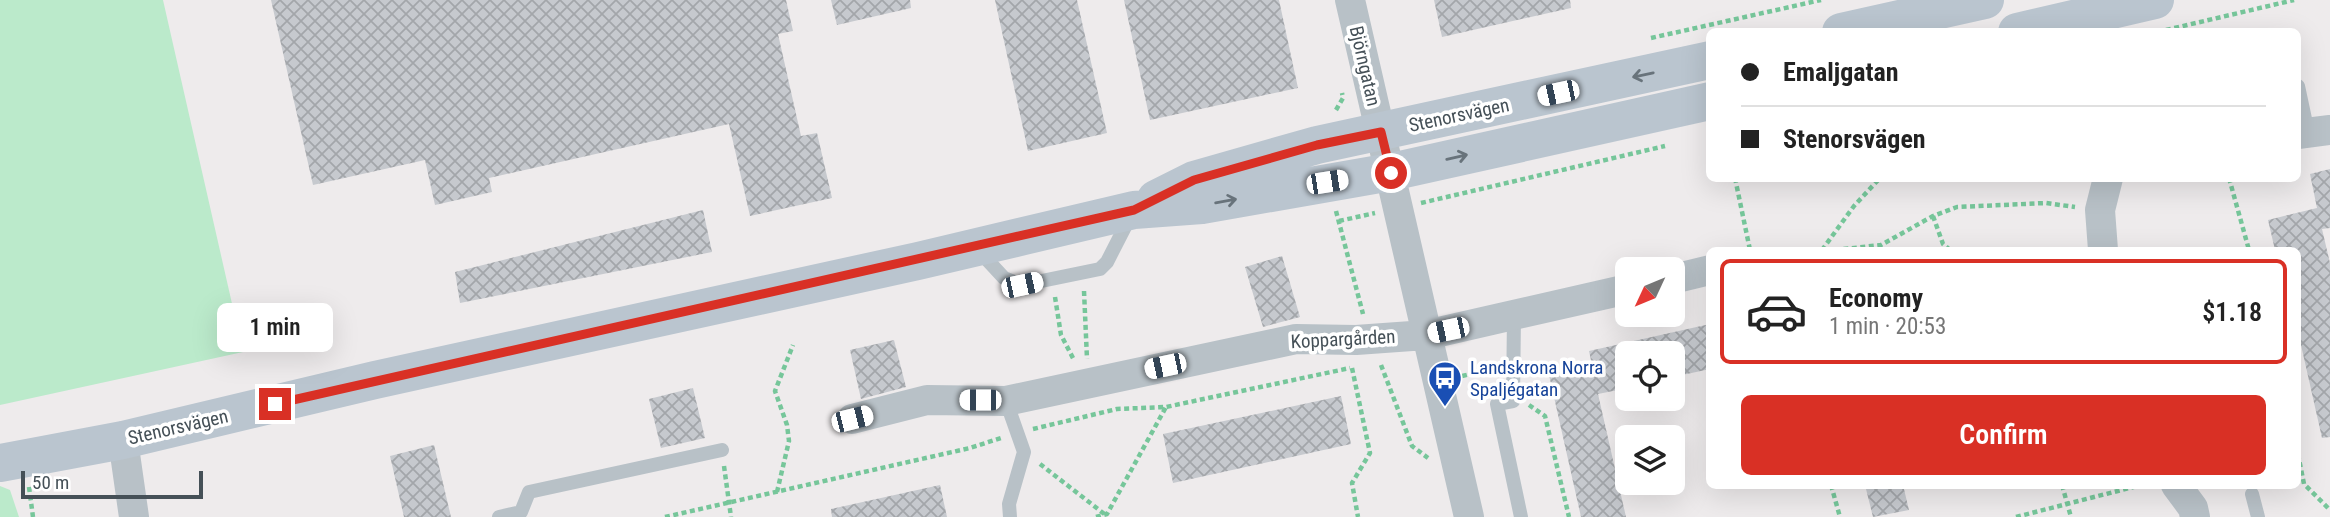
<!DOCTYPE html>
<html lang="en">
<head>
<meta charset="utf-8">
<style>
  body { margin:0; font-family:"Roboto Condensed",sans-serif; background:#f6f6f6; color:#222; height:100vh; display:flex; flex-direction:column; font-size:26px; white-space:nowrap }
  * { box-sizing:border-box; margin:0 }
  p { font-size:23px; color:#767676 }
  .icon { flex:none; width:38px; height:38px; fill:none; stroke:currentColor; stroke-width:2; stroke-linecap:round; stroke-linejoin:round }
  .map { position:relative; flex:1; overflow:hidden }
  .drawer { position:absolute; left:1706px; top:247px; width:595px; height:242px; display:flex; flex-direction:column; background:#fff; border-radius:10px; box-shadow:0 7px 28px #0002 }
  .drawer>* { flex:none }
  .hud { position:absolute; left:1706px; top:28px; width:595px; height:154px; border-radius:10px; box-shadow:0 7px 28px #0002; display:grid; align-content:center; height:154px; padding:0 35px; background:#fff }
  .needle { width:46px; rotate:226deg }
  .tools { position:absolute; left:1615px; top:257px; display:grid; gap:14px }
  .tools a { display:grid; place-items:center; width:70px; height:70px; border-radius:10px; background:#fff; box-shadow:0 7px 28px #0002; font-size:35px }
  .scale { position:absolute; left:21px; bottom:18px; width:182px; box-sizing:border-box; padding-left:7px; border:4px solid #455057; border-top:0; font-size:19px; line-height:24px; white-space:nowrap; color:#455057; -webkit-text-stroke:5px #fff; paint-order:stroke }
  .end { position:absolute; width:32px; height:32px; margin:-16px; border:9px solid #d93025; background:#fff; box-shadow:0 0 0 4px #fff }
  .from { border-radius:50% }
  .bubble { position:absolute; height:49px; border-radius:10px; background:#fff; box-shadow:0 7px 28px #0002; font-size:23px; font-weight:600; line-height:49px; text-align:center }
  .car { position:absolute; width:21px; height:42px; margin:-21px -10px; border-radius:9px; box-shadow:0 0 5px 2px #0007; background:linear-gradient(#fff 24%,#345 0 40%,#fff 0 76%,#345 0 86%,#fff 0) }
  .hud b { display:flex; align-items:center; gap:24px; height:66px; font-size:26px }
  .hud b+b { border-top:2px solid #e0e0e0 }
  .hud i { width:18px; height:18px; background:#222 }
  ul { padding:12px 0 0; list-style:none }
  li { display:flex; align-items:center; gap:21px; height:105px; margin:0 14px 10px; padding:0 21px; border:4px solid transparent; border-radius:10px }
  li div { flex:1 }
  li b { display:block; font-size:26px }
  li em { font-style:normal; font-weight:600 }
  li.selected { border-color:#d93025 }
  li>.icon { width:63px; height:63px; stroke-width:1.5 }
  .cta { display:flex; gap:14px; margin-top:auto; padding:14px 35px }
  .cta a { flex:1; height:80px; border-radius:10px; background:#d93025; color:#fff; font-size:28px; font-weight:600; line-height:80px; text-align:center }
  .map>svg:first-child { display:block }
</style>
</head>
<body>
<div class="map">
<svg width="2330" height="517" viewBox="0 0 2330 517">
  <defs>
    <pattern id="building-cross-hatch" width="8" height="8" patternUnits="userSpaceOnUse" patternTransform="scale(1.75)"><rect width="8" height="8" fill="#c6c9ce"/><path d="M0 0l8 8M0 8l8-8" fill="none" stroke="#a3a6aa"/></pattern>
  </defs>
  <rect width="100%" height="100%" fill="#eeebec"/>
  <path fill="#bbeacb" d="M0,0H163L243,352L0,405Z
    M0,486L10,490L19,517H0Z"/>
  <path fill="url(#building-cross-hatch)" d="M271,0H786L793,31L778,34L801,136L817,133L832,198L750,216L729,124L489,178L492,192L435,205L425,160L313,185Z
    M831,0H910L911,8L837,25Z
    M995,0H1077L1107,133L1028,151Z
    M1124,0H1279L1298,88L1150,120Z
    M1434,0H1570L1571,8L1442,37Z
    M2330,169V228L2322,229L2330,263V437L2322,438L2301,345H2298V250H2275L2268,220L2317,208L2310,174Z
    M703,210L712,252L460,303L455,272Z
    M1282,256L1300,317L1263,327L1245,267Z
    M1710,324V369L1673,377V354H1628V388L1598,394L1626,517H1581L1549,375L1592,365L1589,351Z
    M894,340L906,387L861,399L850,350Z
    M693,388L705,438L661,448L649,399Z
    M1341,396L1351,444L1173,483L1163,434Z
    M434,445L451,517H404L390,456Z
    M940,485L947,517H832L831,509Z
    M1865,485H1903L1909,510L1873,517Z"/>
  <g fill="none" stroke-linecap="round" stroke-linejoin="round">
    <path stroke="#76c69a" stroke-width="4.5" stroke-dasharray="5 3.5" stroke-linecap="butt" d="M2166,30L2294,0
      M1651,38L1821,0
      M1336,110L1343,98L1342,93
      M1735,178L1750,250
      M2229,178L2249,250
      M1421,203L1665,146
      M1336,211L1363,314
      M1933,216L1943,244L1950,250
      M1339,221L1375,213
      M1822,250L1854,206L1880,178
      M1835,250L1881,245L1933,216L1957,207L2046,203L2075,207
      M1084,291L1087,359
      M1055,297L1061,335L1074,360
      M1381,365L1412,446L1428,458
      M1352,368L1370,453L1352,483L1358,517
      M1462,376L1495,368
      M1529,405L1545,416L1569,517
      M1033,429L1117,409L1166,407L1350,368
      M2298,454L2304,484L2330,510
      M1040,464L1107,516
      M724,466L731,517
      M1831,485L1840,517
      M2062,485L2071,517
      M29,487L33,517
      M777,492L789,441L787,425L775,391L793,345
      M665,517L970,448L1001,438
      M1096,517L1107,514L1166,407
      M2016,517L2141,485"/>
    <path stroke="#b8c1c7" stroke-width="14" d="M2298,86L2308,133
      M979,251L1004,278L1022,285L1100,269L1107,262L1130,217
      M1514,315L1513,401L1497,404L1521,517
      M1006,401L1024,452L1009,504L1010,517
      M2252,494L2258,517
      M499,517L521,512L529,492L722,450"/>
    <path stroke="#b8c1c7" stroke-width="30" d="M1350,0L1469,517
      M2298,134L2330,130
      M2103,250L2100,210L2108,178
      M1673,279L1710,270
      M852,419L927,400L1006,401L1296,339L1356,340L1426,335L1628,289
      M123,440L134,517
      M2176,485L2193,508L2195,517"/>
    <path stroke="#bac5cf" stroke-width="38" d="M1841,32L1985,0
      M2017,32L2155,0
      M1156,199L1194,180L1317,145L1710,60
      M0,463L123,440L375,380L918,261L1134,210L1202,205L1391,172L1710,101"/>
  </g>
  <defs><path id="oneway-shaft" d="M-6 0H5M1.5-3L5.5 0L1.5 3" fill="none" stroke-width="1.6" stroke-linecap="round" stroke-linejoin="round" transform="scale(1.75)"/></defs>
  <g stroke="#68737b">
    <use href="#oneway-shaft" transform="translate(1643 75) rotate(168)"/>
    <use href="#oneway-shaft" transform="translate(1457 157) rotate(-13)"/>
    <use href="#oneway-shaft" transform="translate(1226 201) rotate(-10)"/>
  </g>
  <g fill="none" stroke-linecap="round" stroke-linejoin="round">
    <path stroke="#d93025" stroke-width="9" d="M275,404L1134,210L1194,180L1317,145L1381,132L1391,173"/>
  </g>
  <defs>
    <g id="bus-pin" transform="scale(1.75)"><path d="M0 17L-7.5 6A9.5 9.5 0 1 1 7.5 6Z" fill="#1a4fb4" stroke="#fff"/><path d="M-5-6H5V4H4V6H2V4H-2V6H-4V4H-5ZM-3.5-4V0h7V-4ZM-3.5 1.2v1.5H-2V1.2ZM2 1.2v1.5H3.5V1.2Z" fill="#fff"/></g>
  </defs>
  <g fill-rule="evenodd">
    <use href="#bus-pin" x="1445" y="378"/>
  </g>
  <g text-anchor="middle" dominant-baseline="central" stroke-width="7" stroke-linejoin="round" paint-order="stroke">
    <g font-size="19" fill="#455057" stroke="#fff">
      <text transform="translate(1365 66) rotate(77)">Björngatan</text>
      <text transform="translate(1459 115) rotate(-12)">Stenorsvägen</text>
      <text transform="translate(1343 339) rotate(-3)">Koppargården</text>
      <text transform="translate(178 427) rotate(-13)">Stenorsvägen</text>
    </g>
    <g font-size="19" fill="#164399" stroke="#fff" text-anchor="start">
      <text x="1470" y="367">Landskrona Norra<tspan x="1470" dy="22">Spaljégatan</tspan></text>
    </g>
  </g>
</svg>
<div class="tools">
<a><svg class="needle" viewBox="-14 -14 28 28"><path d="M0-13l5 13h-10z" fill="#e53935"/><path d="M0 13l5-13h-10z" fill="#767676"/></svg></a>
<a><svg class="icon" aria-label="locate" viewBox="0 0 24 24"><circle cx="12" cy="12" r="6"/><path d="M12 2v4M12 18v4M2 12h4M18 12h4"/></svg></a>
<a><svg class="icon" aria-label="layers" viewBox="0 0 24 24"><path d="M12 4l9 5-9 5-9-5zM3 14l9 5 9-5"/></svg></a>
</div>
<div class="scale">50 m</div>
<i class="end from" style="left:1391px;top:173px"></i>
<i class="end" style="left:275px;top:404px"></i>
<div class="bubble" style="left:217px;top:303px;width:116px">1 min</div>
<i class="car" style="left:1558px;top:93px;rotate:258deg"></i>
<i class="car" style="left:1327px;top:182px;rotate:81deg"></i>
<i class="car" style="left:1022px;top:285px;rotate:78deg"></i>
<i class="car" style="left:1448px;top:330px;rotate:258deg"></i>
<i class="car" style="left:1165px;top:366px;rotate:258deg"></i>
<i class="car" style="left:980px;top:400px;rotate:270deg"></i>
<i class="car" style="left:852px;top:419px;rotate:76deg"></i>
<div class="hud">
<b><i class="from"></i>Emaljgatan</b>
<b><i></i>Stenorsvägen</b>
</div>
<section class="drawer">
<ul>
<li class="selected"><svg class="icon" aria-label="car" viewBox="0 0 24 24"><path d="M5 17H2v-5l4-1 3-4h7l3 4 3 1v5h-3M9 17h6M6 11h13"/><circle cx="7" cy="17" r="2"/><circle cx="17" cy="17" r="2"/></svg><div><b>Economy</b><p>1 min · 20:53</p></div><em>$1.18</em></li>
</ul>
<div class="cta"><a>Confirm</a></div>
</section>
</div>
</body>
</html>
